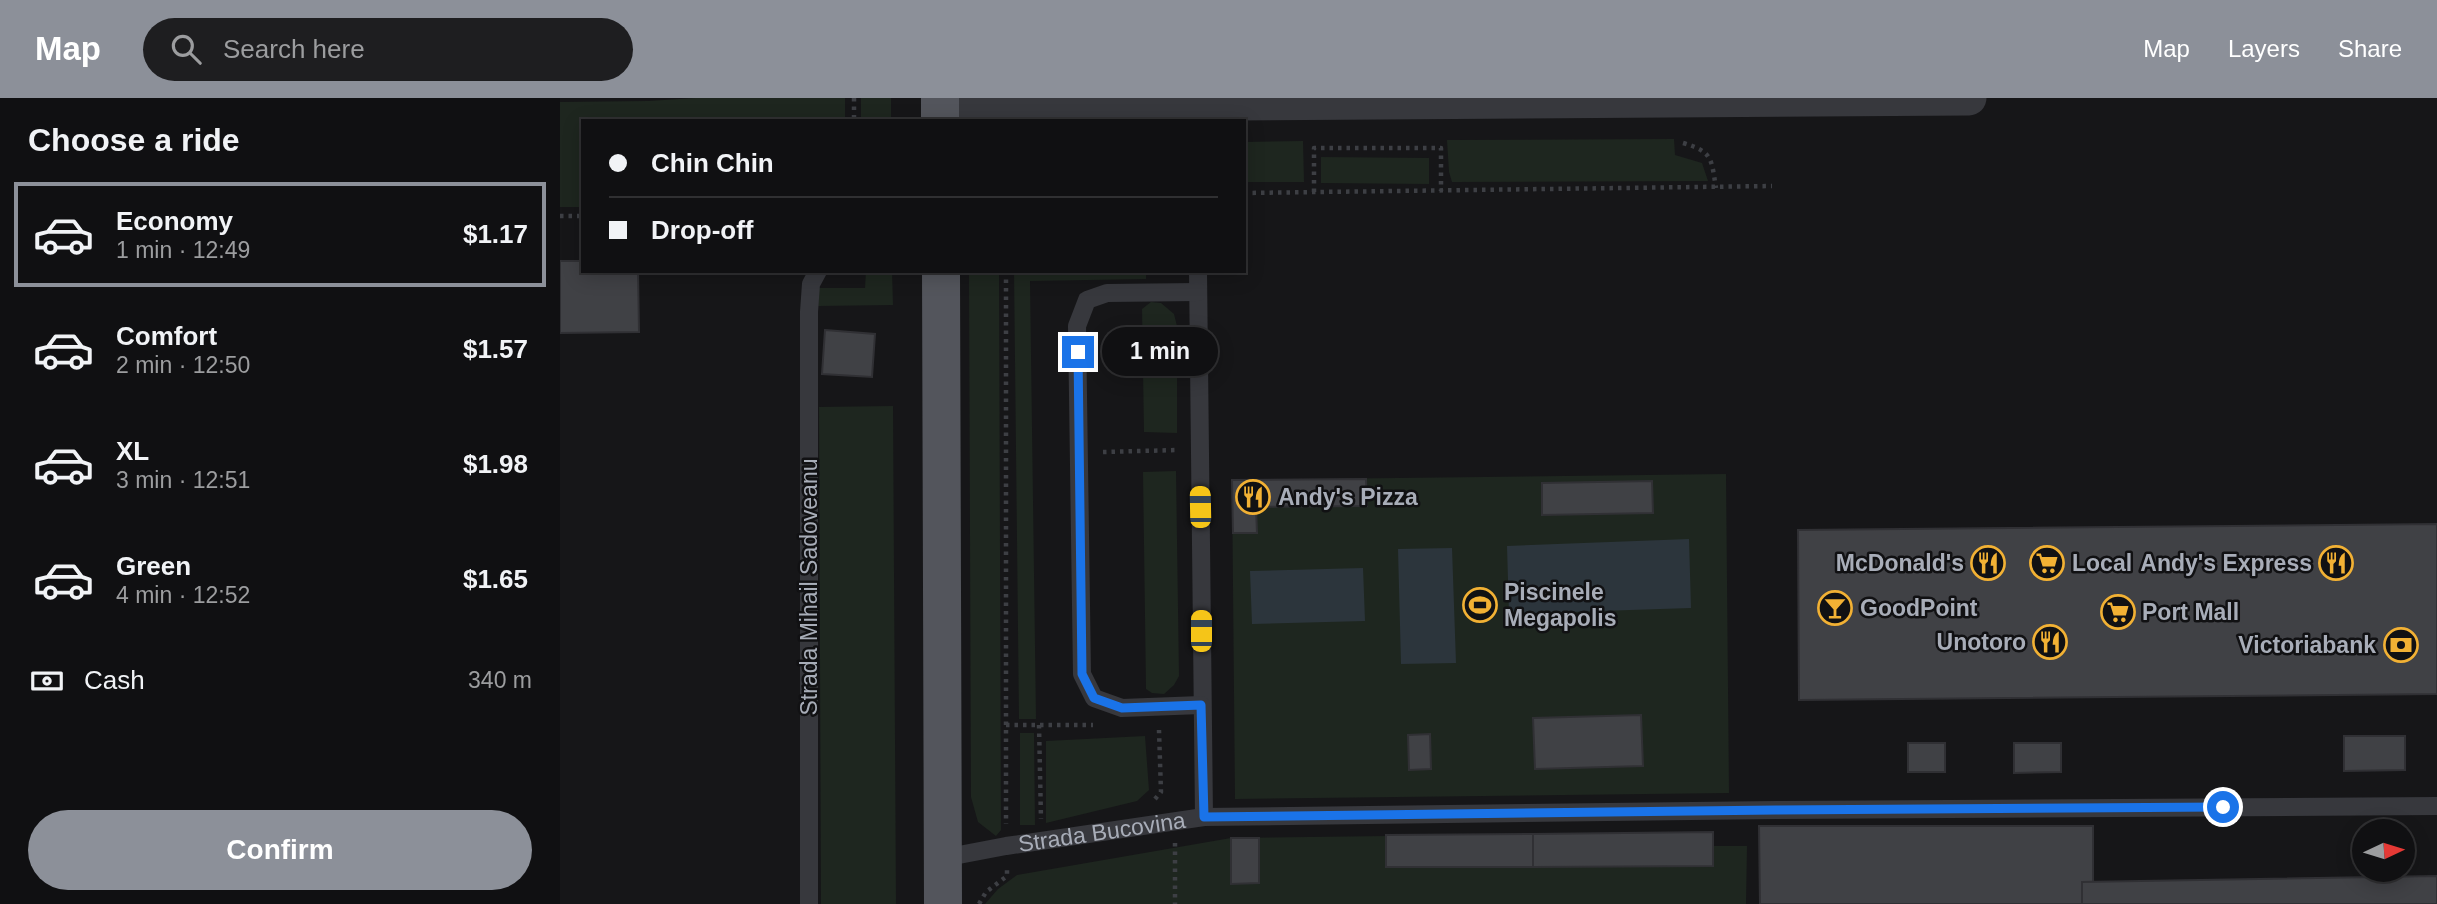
<!DOCTYPE html>
<html lang="en">
<head>
<meta charset="utf-8">
<style>
  body { margin:0; font-family:Arial,sans-serif; background:#1e1e20; color:#f1f3f6; height:100vh; display:flex; flex-direction:column; font-size:26px; white-space:nowrap }
  * { box-sizing:border-box; margin:0 }
  p { font-size:23px; color:#9c9d9f }
  .icon { flex:none; width:38px; height:38px; fill:none; stroke:currentColor; stroke-width:2; stroke-linecap:round; stroke-linejoin:round }
  .map { position:relative; flex:1; overflow:hidden }
  .sheet { display:flex; flex-direction:column; background:#101012; width:560px }
  .sheet>* { flex:none }
  .hud { position:absolute; left:21px; top:21px; width:665px; height:154px; border-radius:0px; box-shadow:0 4px 18px #0003,0 0 0 2px #303032; display:grid; align-content:center; height:154px; padding:0 28px; background:#101012 }
  .needle { width:46px; rotate:86deg }
  .tools { position:absolute; left:1792px; top:721px; display:grid; gap:14px }
  .tools a { display:grid; place-items:center; width:63px; height:63px; border-radius:50%; background:#101012; box-shadow:0 4px 18px #0003,0 0 0 2px #303032; font-size:35px }
  .end { position:absolute; width:32px; height:32px; margin:-16px; border:9px solid #1a73e8; background:#fff; box-shadow:0 0 0 4px #fff }
  .from { border-radius:50% }
  .bubble { position:absolute; height:49px; border-radius:24px; background:#101012; box-shadow:0 4px 18px #0003,0 0 0 2px #303032; font-size:23px; font-weight:800; line-height:49px; text-align:center }
  .car { position:absolute; width:21px; height:42px; margin:-21px -10px; border-radius:9px; box-shadow:0 0 5px 2px #0007; background:linear-gradient(#f5c518 24%,#345 0 40%,#f5c518 0 76%,#345 0 86%,#f5c518 0) }
  .hud b { display:flex; align-items:center; gap:24px; height:66px; font-size:26px }
  .hud b+b { border-top:2px solid #303032 }
  .hud i { width:18px; height:18px; background:#f1f3f6 }
  ul { padding:0; list-style:none }
  li { display:flex; align-items:center; gap:21px; height:105px; margin:0 14px 10px; padding:0 14px; border:4px solid transparent; border-radius:0px }
  li div { flex:1 }
  li b { display:block; font-size:26px }
  li em { font-style:normal; font-weight:800 }
  li.current { border-color:#8c9099 }
  li>.icon { width:63px; height:63px; stroke-width:1.5 }
  h2 { padding:0 28px; font-size:32px; line-height:84px }
  .pay { display:flex; align-items:center; gap:18px; height:77px; padding:0 28px; font-size:26px }
  .pay p { margin-inline-start:auto }
  .primary-button { display:flex; gap:14px; margin-top:auto; padding:14px 28px }
  .primary-button a { flex:1; height:80px; border-radius:42px; background:#8c9099; color:#fff; font-size:28px; font-weight:800; line-height:80px; text-align:center }
  header { display:flex; align-items:center; gap:42px; box-sizing:border-box; height:98px; padding:0 35px; background:#8c9099; color:#fff }
  header strong { font-size:33px }
  nav { display:flex; gap:38px; margin-inline-start:auto; font-size:24px }
  .search { width:490px; height:63px; background:#1e1e20; display:flex; align-items:center; gap:18px; box-sizing:border-box; padding:0 24px; border-radius:38px; color:#9c9d9f; font-size:26px }
  main { display:flex; flex:1; min-height:0 }
  .map>svg:first-child { display:block }
</style>
</head>
<body>
<header>
<strong>Map</strong>
<div class="search"><svg class="icon" aria-label="search" viewBox="0 0 24 24"><circle cx="10" cy="10" r="6"/><path d="M15 15l6 6"/></svg>Search here</div>
<nav><a>Map</a><a>Layers</a><a>Share</a></nav>
</header>
<main>
<section class="sheet">
<h2>Choose a ride</h2>
<ul>
<li class="current"><svg class="icon" aria-label="car" viewBox="0 0 24 24"><path d="M5 17H2v-5l4-1 3-4h7l3 4 3 1v5h-3M9 17h6M6 11h13"/><circle cx="7" cy="17" r="2"/><circle cx="17" cy="17" r="2"/></svg><div><b>Economy</b><p>1 min · 12:49</p></div><em>$1.17</em></li>
<li><svg class="icon" aria-label="car" viewBox="0 0 24 24"><path d="M5 17H2v-5l4-1 3-4h7l3 4 3 1v5h-3M9 17h6M6 11h13"/><circle cx="7" cy="17" r="2"/><circle cx="17" cy="17" r="2"/></svg><div><b>Comfort</b><p>2 min · 12:50</p></div><em>$1.57</em></li>
<li><svg class="icon" aria-label="car" viewBox="0 0 24 24"><path d="M5 17H2v-5l4-1 3-4h7l3 4 3 1v5h-3M9 17h6M6 11h13"/><circle cx="7" cy="17" r="2"/><circle cx="17" cy="17" r="2"/></svg><div><b>XL</b><p>3 min · 12:51</p></div><em>$1.98</em></li>
<li><svg class="icon" aria-label="car" viewBox="0 0 24 24"><path d="M5 17H2v-5l4-1 3-4h7l3 4 3 1v5h-3M9 17h6M6 11h13"/><circle cx="7" cy="17" r="2"/><circle cx="17" cy="17" r="2"/></svg><div><b>Green</b><p>4 min · 12:52</p></div><em>$1.65</em></li>
</ul>
<div class="pay"><svg class="icon" aria-label="cash" viewBox="0 0 24 24"><path d="M3 7h18v10H3z"/><circle cx="12" cy="12" r="2"/></svg>Cash<p>340 m</p></div>
<div class="primary-button"><a>Confirm</a></div>
</section>
<div class="map">
<svg width="1877" height="806" viewBox="0 0 1877 806">
  <rect width="100%" height="100%" fill="#161618"/>
  <path fill="#1e261f" d="M135,0H285V23H23V109H0V4L88,3Z
    M301,0H331V23H301Z
    M1114,41L1115,57L1142,65L1148,83L892,84L889,74L887,42Z
    M743,43L744,84H684V44Z
    M761,59L869,60V86L761,85Z
    M306,173H332L333,207L258,208L259,190H305Z
    M409,173H439L441,732L436,738L418,724L411,699Z
    M454,173H586V181L470,183L476,621H459Z
    M591,204L601,205L614,216L617,228V335L584,334L582,211Z
    M333,308L336,806H261L259,309Z
    M616,373L619,578L614,587L604,596L592,595L586,591L583,374Z
    M1166,376L1169,695L675,701L672,382Z
    M460,635H474L475,727H460Z
    M585,638L589,692L577,703L486,725V643Z
    M1153,734V748H1187L1186,806H425L438,791L457,777L671,740Z"/>
  <path fill="#2c353c" d="M1129,441L1131,510L949,516L947,448Z
    M892,450L896,565L841,566L838,451Z
    M803,470L805,523L692,526L690,473Z"/>
  <path fill="#404145" stroke="#303034" stroke-width="2" d="M0,163H23V173H78L79,234L0,235Z
    M265,232L315,236L312,279L262,276Z
    M806,381L807,408L696,409L697,435H673L672,382Z
    M1092,383L1093,415L982,417V385Z
    M1877,426V596L1239,602L1238,432Z
    M1081,617L1083,668L975,671L973,620Z
    M870,636L871,671L849,672L848,637Z
    M1784,638H1845V672L1784,673Z
    M1348,645H1385V674H1348Z
    M1454,645H1501V674L1454,675Z
    M1199,728H1533V784H1522V806H1200Z
    M1153,734V768L973,769V736Z
    M973,736V769H826V737Z
    M671,740H699V785L671,786Z
    M1877,778V806H1522V784Z"/>
  <g fill="none" stroke-linecap="round" stroke-linejoin="round">
    <path stroke="#3d3f44" stroke-width="4.5" stroke-dasharray="3.5 5" stroke-linecap="butt" d="M294,0V23
      M1123,45C1153,54 1151,60 1156,90
      M754,94V50H881V93
      M684,95L1212,88
      M0,118H23
      M446,173V726
      M543,354L618,352
      M446,627H533
      M479,627L481,721
      M595,701L601,694L599,632
      M615,745V806
      M419,806L426,794L447,778V770"/>
    <g stroke="#37383d" stroke-width="18">
      <path d="M638,173L644,719"/>
      <path d="M638,194L547,195L527,202L517,228L522,576L534,600L562,610L641,607"/>
      <path id="s1" d="M383,760L446,748L644,719L1216,712L1877,708"/>
      <path d="M249,806V214L251,186L258,173"/>
    </g>
    <path stroke="#37383d" stroke-width="35" d="M380,7L1409,0"/>
    <path stroke="#53555c" stroke-width="38" d="M380,0V23
      M381,173L383,806"/>
  </g>
  <g fill="none" stroke-linecap="round" stroke-linejoin="round">
    <path stroke="#1a73e8" stroke-width="9" d="M518,254L522,576L534,600L562,610L641,607L644,719L1216,712L1663,709"/>
  </g>
  <defs>
    <g id="restaurant-ring" transform="scale(1.75)"><circle r="9.5" fill="#111113" stroke="#f2b134" stroke-width="1.5"/><path d="M-5-6h1v4h1v-4h1v4h1v-4h1v5L-1.5 .5V6h-2V.5L-5-1ZM5-6V6H3V1.5H1.5Q1.5-4 5-6Z" fill="#f2b134"/></g>
    <g id="supermarket-ring" transform="scale(1.75)"><circle r="9.5" fill="#111113" stroke="#f2b134" stroke-width="1.5"/><path d="M-6-5.5h2.5l.6 2H6L4.5 2H-2.5L-4.4-4H-6ZM-1.5 3.2a1.3 1.3 0 1 0 .1 0ZM3 3.2a1.3 1.3 0 1 0 .1 0Z" fill="#f2b134"/></g>
    <g id="stadium-ring" transform="scale(1.75)"><circle r="9.5" fill="#111113" stroke="#f2b134" stroke-width="1.5"/><path d="M0-5a6.5 5 0 1 0 0 10a6.5 5 0 1 0 0-10ZM-3.5-1.8h7v3.6h-7Z" fill="#f2b134"/></g>
    <g id="bar-ring" transform="scale(1.75)"><circle r="9.5" fill="#111113" stroke="#f2b134" stroke-width="1.5"/><path d="M-6-5H6L.8 .8V4.5H3.5V6h-7V4.5H-.8V.8Z" fill="#f2b134"/></g>
    <g id="bank-ring" transform="scale(1.75)"><circle r="9.5" fill="#111113" stroke="#f2b134" stroke-width="1.5"/><path d="M-6-4H6V4H-6ZM0-2.3a2.3 2.3 0 1 0 0 4.6a2.3 2.3 0 1 0 0-4.6Z" fill="#f2b134"/></g>
  </defs>
  <g fill-rule="evenodd">
    <use href="#restaurant-ring" x="693" y="399"/>
    <use href="#restaurant-ring" x="1428" y="465"/>
    <use href="#supermarket-ring" x="1487" y="465"/>
    <use href="#restaurant-ring" x="1776" y="465"/>
    <use href="#stadium-ring" x="920" y="507"/>
    <use href="#bar-ring" x="1275" y="510"/>
    <use href="#supermarket-ring" x="1558" y="514"/>
    <use href="#restaurant-ring" x="1490" y="544"/>
    <use href="#bank-ring" x="1841" y="547"/>
  </g>
  <g text-anchor="middle" dominant-baseline="central" stroke-width="5" stroke-linejoin="round" paint-order="stroke">
    <g font-size="23" font-weight="bold" fill="#a8adb8" stroke="#111113" text-anchor="start">
      <text x="718" y="399">Andy's Pizza</text>
      <text x="1404" y="465" text-anchor="end">McDonald's</text>
      <text x="1512" y="465">Local</text>
      <text x="1752" y="465" text-anchor="end">Andy's Express</text>
      <text x="944" y="494">Piscinele<tspan x="944" dy="26">Megapolis</tspan></text>
      <text x="1300" y="510">GoodPoint</text>
      <text x="1582" y="514">Port Mall</text>
      <text x="1466" y="544" text-anchor="end">Unotoro</text>
      <text x="1816" y="547" text-anchor="end">Victoriabank</text>
    </g>
    <g font-size="23" fill="#a8adb8" stroke="#111113">
      <text transform="translate(249 489) rotate(-90)">Strada Mihail Sadoveanu</text>
      <text stroke="none"><textPath href="#s1" startOffset="161">Strada Bucovina</textPath></text>
    </g>
  </g>
</svg>
<div class="tools">
<a><svg class="needle" viewBox="-14 -14 28 28"><path d="M0-13l5 13h-10z" fill="#e53935"/><path d="M0 13l5-13h-10z" fill="#9c9d9f"/></svg></a>
</div>
<i class="end from" style="left:1663px;top:709px"></i>
<i class="end" style="left:518px;top:254px"></i>
<div class="bubble" style="left:542px;top:229px;width:116px">1 min</div>
<i class="car" style="left:640px;top:409px;rotate:359deg"></i>
<i class="car" style="left:641px;top:533px;rotate:0deg"></i>
<div class="hud">
<b><i class="from"></i>Chin Chin</b>
<b><i></i>Drop-off</b>
</div>
</div>
</main>
</body>
</html>
